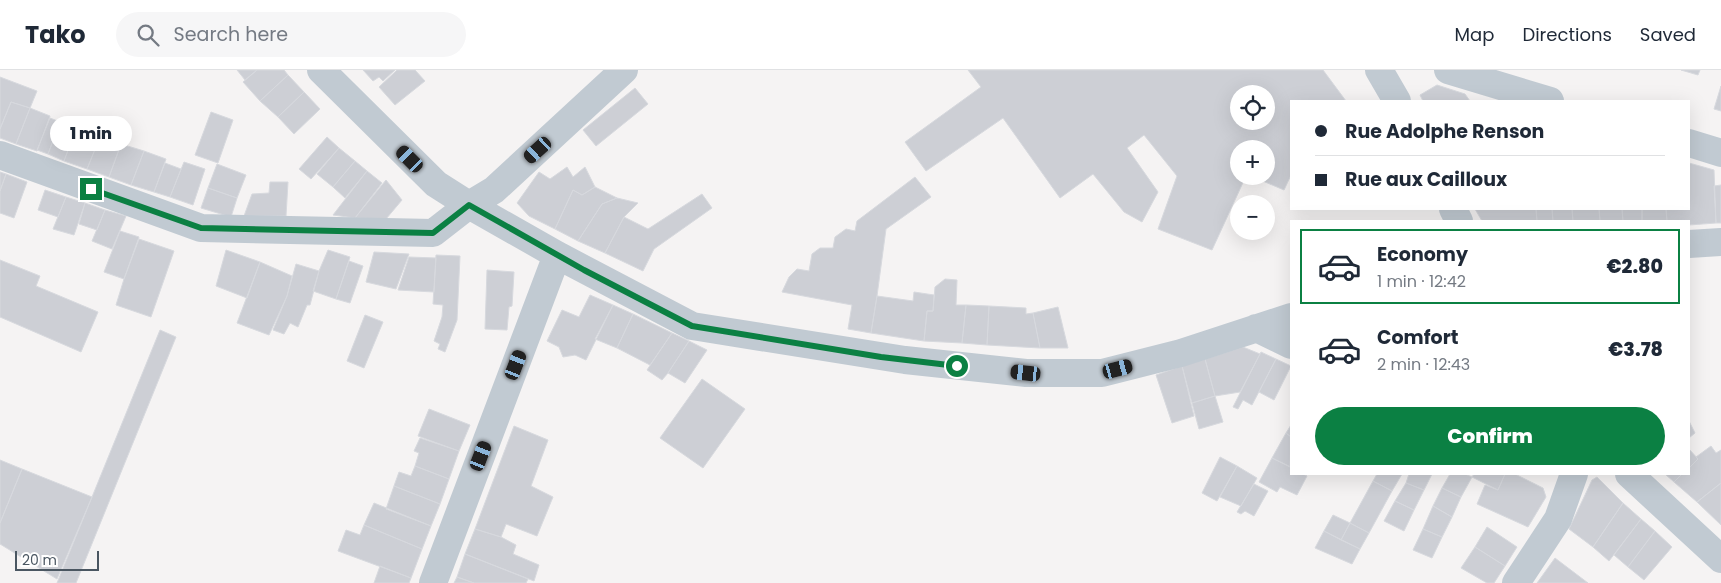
<!DOCTYPE html>
<html lang="en">
<head>
<meta charset="utf-8">
<style>
  body { margin:0; font-family:Poppins,sans-serif; background:#f6f6f7; color:#1f2937; height:100vh; display:flex; flex-direction:column; font-size:19px; white-space:nowrap }
  * { box-sizing:border-box; margin:0 }
  p { font-size:16px; color:#747a83 }
  .icon { flex:none; width:28px; height:28px; fill:none; stroke:currentColor; stroke-width:2; stroke-linecap:round; stroke-linejoin:round }
  .map { position:relative; flex:1; overflow:hidden }
  .panel { position:absolute; left:1290px; top:150px; width:400px; height:255px; display:flex; flex-direction:column; background:#fff; border-radius:0px; box-shadow:0 5px 20px #0002 }
  .panel>* { flex:none }
  .guide { position:absolute; left:1290px; top:30px; width:400px; height:110px; border-radius:0px; box-shadow:0 5px 20px #0002; display:grid; align-content:center; height:110px; padding:0 25px; background:#fff }
  .fabs { position:absolute; left:1230px; top:15px; display:grid; gap:10px }
  .fabs a { display:grid; place-items:center; width:45px; height:45px; border-radius:50%; background:#fff; box-shadow:0 5px 20px #0002; font-size:25px }
  .scale { position:absolute; left:15px; bottom:12px; width:84px; box-sizing:border-box; padding-left:5px; border:2px solid #4a5661; border-top:0; font-size:14px; line-height:18px; white-space:nowrap; color:#4a5661; -webkit-text-stroke:4px #fff; paint-order:stroke }
  .end { position:absolute; width:22px; height:22px; margin:-11px; border:6px solid #0b8043; background:#fff; box-shadow:0 0 0 2px #fff }
  .from { border-radius:50% }
  .bubble { position:absolute; height:35px; border-radius:18px; background:#fff; box-shadow:0 5px 20px #0002; font-size:16px; font-weight:800; line-height:35px; text-align:center }
  .car { position:absolute; width:15px; height:30px; margin:-15px -8px; border-radius:6px; box-shadow:0 0 4px 1px #0007; background:linear-gradient(#222 24%,#8ab4d8 0 40%,#222 0 76%,#8ab4d8 0 86%,#222 0) }
  .guide b { display:flex; align-items:center; gap:18px; height:48px; font-size:19px }
  .guide b+b { border-top:1px solid #e0e1e3 }
  .guide i { width:12px; height:12px; background:#1f2937 }
  ul { padding:9px 0 0; list-style:none }
  li { display:flex; align-items:center; gap:15px; height:75px; margin:0 10px 8px; padding:0 15px; border:2px solid transparent; border-radius:0px }
  li div { flex:1 }
  li b { display:block; font-size:19px }
  li em { font-style:normal; font-weight:800 }
  li.current { border-color:#0b8043 }
  li>.icon { width:45px; height:45px; stroke-width:1.5 }
  .action { display:flex; gap:10px; margin-top:auto; padding:10px 25px }
  .action a { flex:1; height:58px; border-radius:30px; background:#0b8043; color:#fff; font-size:20px; font-weight:800; line-height:58px; text-align:center }
  header { display:flex; align-items:center; gap:30px; box-sizing:border-box; height:70px; padding:0 25px; background:#fff; border-bottom:1px solid #e0e1e3 }
  header strong { font-size:24px }
  nav { display:flex; gap:28px; margin-inline-start:auto; font-size:18px }
  .search { width:350px; height:45px; background:#f6f6f7; display:flex; align-items:center; gap:12px; box-sizing:border-box; padding:0 18px; border-radius:28px; color:#747a83; font-size:19px }
  .map>svg:first-child { display:block }
</style>
</head>
<body>
<header>
<strong>Tako</strong>
<div class="search"><svg class="icon" aria-label="search" viewBox="0 0 24 24"><circle cx="10" cy="10" r="6"/><path d="M15 15l6 6"/></svg>Search here</div>
<nav><a>Map</a><a>Directions</a><a>Saved</a></nav>
</header>
<div class="map">
<svg width="1721" height="513" viewBox="0 0 1721 513">
  <rect width="100%" height="100%" fill="#f5f3f3"/>
  <path fill="#cdcfd5" stroke="#d7d9de" fill-rule="evenodd" d="M237,0H257L245,10Z
    M257,0H284L288,5L260,31L243,12Z
    M363,0H395L383,11L379,7L373,11Z
    M397,0H415L425,11L395,35L379,17Z
    M968,0H1323L1346,31H1291V105L1284,120L1251,106H1266V79H1239V106H1246L1212,180L1158,159L1177,106L1144,65L1127,78L1158,122L1142,152L1124,142L1093,104L1060,128L1003,48L926,101L905,72L981,17ZM1239,24H1266V51H1239Z
    M1681,0H1700L1698,5Z
    M288,5L304,22L278,47L260,31Z
    M0,7L37,21L30,38L11,32L0,59Z
    M1437,15L1465,24L1470,31H1423L1420,25Z
    M1721,16V41L1714,39Z
    M635,18L648,34L596,76L583,60Z
    M304,22L320,39L294,64L278,47Z
    M11,32L30,38L16,74L0,68V59Z
    M30,38L50,46L37,81L16,74Z
    M211,42L233,50L218,93L195,85Z
    M50,48L60,52L48,84L37,80Z
    M60,52L76,59L64,91L48,84Z
    M76,59L100,67L87,99L64,91Z
    M100,67L121,74L109,107L87,99Z
    M327,67L339,78L311,109L299,99Z
    M121,74L144,81L131,115L109,107Z
    M339,78L355,91L333,117L317,104Z
    M144,81L166,89L154,122L131,115Z
    M355,91L367,101L345,128L333,117Z
    M184,92L205,99L193,135L170,127Z
    M165,93L181,99L170,127L154,122Z
    M1689,93L1714,100L1716,153L1689,155V151H1667L1666,139H1689Z
    M217,94L246,105L237,128L208,118Z
    M567,97L573,107L585,97L595,117L582,125L573,120L555,159L529,146L517,133L539,102L550,109Z
    M367,101L382,113L355,148L333,145Z
    M0,102L6,104L0,121Z
    M6,104L27,112L14,148L0,143V121Z
    M915,107L931,127L886,159L877,226L871,263L848,259L852,235L782,222L789,207L797,199L809,201L812,184L820,178H833L835,167L846,159L855,161L857,151Z
    M386,110L402,130L386,149L355,148Z
    M270,112H288L286,146H244L252,124L269,123Z
    M1721,115V153H1716L1714,116Z
    M595,117L617,128L602,134L578,171L555,159L573,120L582,125Z
    M208,118L237,128L231,147L201,138Z
    M45,120L66,127L58,147L38,140Z
    M702,124L712,138L654,179L643,201L605,183L624,147L648,159Z
    M66,127L85,133L74,165L53,159Z
    M617,128L638,133L624,147L605,183L578,171L602,134Z
    M85,133L105,140L97,160L79,154Z
    M1475,139H1536L1537,151H1482Z
    M1536,139H1552L1553,151H1537Z
    M1552,139H1572L1573,151H1553Z
    M1572,139H1599L1600,151H1573Z
    M1599,139H1622L1623,151H1600Z
    M1622,139H1642V151H1623Z
    M1642,139H1666L1667,151H1642Z
    M105,140L126,146L112,179L92,171Z
    M120,161L139,167L124,209L104,202Z
    M139,169L174,181L151,247L116,235L124,209Z
    M226,180L260,192L247,228L216,216Z
    M328,180L350,187L336,229L313,221L319,201Z
    M374,182L409,184L396,219L366,212Z
    M436,185L460,186L457,250L445,282L438,279L440,274L434,271L442,247L443,235L433,234Z
    M409,187L436,188L434,222L398,220Z
    M0,190L40,206L36,216L98,242L81,282L0,247Z
    M349,191L363,196L350,233L336,229Z
    M260,192L292,206L287,226L269,265L237,253Z
    M296,194L319,201L310,235H307L298,257L290,253L284,264L273,260L287,226Z
    M487,200L514,202L512,236L509,237L507,260L485,259Z
    M945,209L957,210L956,235H966L962,273L924,271L927,241H933L935,217Z
    M914,222L934,225L933,241H927L924,271L871,263L877,226L913,231Z
    M590,225L613,235L586,290L575,285L563,287L559,277L547,271L562,240L579,247Z
    M613,235L633,244L617,278L595,269Z
    M966,235L989,236L987,275L962,273Z
    M989,236L1026,238V244L1033,243L1040,278L987,275Z
    M1058,237L1068,278H1040L1033,243Z
    M633,244L672,263L650,295L617,278Z
    M365,245L383,252L364,298L347,291Z
    M160,260L176,267L76,513H57Z
    M672,263L689,271L668,303L662,310L647,300Z
    M689,271L707,280L685,313L668,303Z
    M1243,277L1260,284L1240,322L1215,326L1205,289Z
    M1261,282L1276,289L1252,335L1243,330L1238,339L1233,337Z
    M1205,289L1215,326L1192,333L1182,296Z
    M1276,289L1291,296L1274,330L1259,322Z
    M1182,296L1194,346L1172,353L1156,305Z
    M702,309L745,339L703,398L660,368Z
    M1215,326L1223,352L1199,359L1192,333Z
    M429,339L470,355L459,381L418,366Z
    M1689,351L1695,363L1689,368Z
    M1291,355V367L1286,363Z
    M514,356L548,370L531,416L553,427L537,466L506,454L501,467L475,459Z
    M1286,363L1291,367L1290,397L1272,388Z
    M420,368L459,381L449,409L415,396L419,383L414,381Z
    M1711,376L1716,383L1721,380V413L1697,432L1674,412L1682,404H1689V398L1698,389L1696,387Z
    M1689,379L1698,389L1689,398Z
    M1220,387L1237,396L1217,431L1202,423Z
    M1272,388L1291,397V404H1303L1307,406L1297,425L1280,417L1277,422L1259,412Z
    M0,390L22,399L0,453Z
    M415,396L449,409L440,434L394,416L399,402L411,406Z
    M1237,396L1257,408L1241,436L1220,427Z
    M22,399L92,427L57,509L0,474V453Z
    M1377,404H1402L1392,421L1373,411Z
    M1409,404H1432L1424,420L1406,413Z
    M1450,404H1465L1472,407L1461,427L1442,418Z
    M1474,404H1505L1498,420L1472,407Z
    M1505,404H1515L1543,418L1546,427L1528,457L1477,434L1485,415L1498,420Z
    M1665,404H1682L1674,412Z
    M1597,407L1623,433L1593,477L1569,459L1592,410Z
    M1373,411L1392,421L1369,463L1350,453Z
    M1406,413L1424,420L1414,440L1395,431Z
    M1721,413V455L1697,432Z
    M1254,414L1268,421L1254,446L1245,441L1241,444L1237,442Z
    M394,416L440,434L431,456L386,439Z
    M1442,418L1461,427L1452,447L1433,436Z
    M1395,431L1414,440L1404,461L1384,451Z
    M374,433L431,456L422,479L364,455Z
    M1623,433L1641,449L1609,491L1593,477Z
    M1433,436L1452,447L1442,467L1423,459Z
    M1333,445L1350,453L1341,470L1324,461Z
    M1641,449L1655,461L1628,497L1614,485Z
    M1350,453L1369,463L1360,479L1341,470Z
    M364,455L422,479L411,508L338,481L346,460L360,465Z
    M1487,457L1517,477L1505,496L1475,477Z
    M475,459L501,467L516,475L513,484L539,495L534,511L465,484Z
    M1423,459L1442,467L1432,488L1413,480Z
    M1324,461L1360,479L1352,494L1315,478Z
    M1655,461L1672,477L1644,510L1628,497Z
    M1475,477L1505,496L1494,513H1487L1461,498Z
    M465,484L528,509L526,513H474L457,507Z
    M1555,488L1588,513H1537Z
    M380,496L411,508L409,513H374Z
    M457,507L474,513H454Z"/>
  <g fill="none" stroke-linecap="round" stroke-linejoin="round">
    <path stroke="#c1cad2" stroke-width="28" d="M321,0L436,114L469,135L557,185L692,256L905,290L1026,303H1102L1181,283L1291,247
      M1379,0L1397,31
      M1448,0L1550,31
      M1689,73L1721,83
      M0,85L201,158L433,163L469,135L494,120L624,0
      M1453,139L1459,151
      M1689,174L1721,172
      M1256,258L1291,275
      M1629,404L1721,489
      M433,513L557,185
      M1516,513L1558,449L1574,404"/>
  </g>
  <g fill="none" stroke-linecap="round" stroke-linejoin="round">
    <path stroke="#0b8043" stroke-width="6" d="M91,119L201,158L433,163L469,135L584,200L692,256L881,287L957,296"/>
  </g>
</svg>
<div class="fabs">
<a><svg class="icon" aria-label="locate" viewBox="0 0 24 24"><circle cx="12" cy="12" r="6"/><path d="M12 2v4M12 18v4M2 12h4M18 12h4"/></svg></a>
<a>+</a>
<a>−</a>
</div>
<div class="scale">20 m</div>
<i class="end from" style="left:957px;top:296px"></i>
<i class="end" style="left:91px;top:119px"></i>
<div class="bubble" style="left:50px;top:46px;width:82px">1 min</div>
<i class="car" style="left:538px;top:80px;rotate:228deg"></i>
<i class="car" style="left:410px;top:89px;rotate:315deg"></i>
<i class="car" style="left:516px;top:295px;rotate:21deg"></i>
<i class="car" style="left:1118px;top:299px;rotate:75deg"></i>
<i class="car" style="left:1026px;top:303px;rotate:276deg"></i>
<i class="car" style="left:481px;top:386px;rotate:21deg"></i>
<div class="guide">
<b><i class="from"></i>Rue Adolphe Renson</b>
<b><i></i>Rue aux Cailloux</b>
</div>
<section class="panel">
<ul>
<li class="current"><svg class="icon" aria-label="car" viewBox="0 0 24 24"><path d="M5 17H2v-5l4-1 3-4h7l3 4 3 1v5h-3M9 17h6M6 11h13"/><circle cx="7" cy="17" r="2"/><circle cx="17" cy="17" r="2"/></svg><div><b>Economy</b><p>1 min · 12:42</p></div><em>€2.80</em></li>
<li><svg class="icon" aria-label="car" viewBox="0 0 24 24"><path d="M5 17H2v-5l4-1 3-4h7l3 4 3 1v5h-3M9 17h6M6 11h13"/><circle cx="7" cy="17" r="2"/><circle cx="17" cy="17" r="2"/></svg><div><b>Comfort</b><p>2 min · 12:43</p></div><em>€3.78</em></li>
</ul>
<div class="action"><a>Confirm</a></div>
</section>
</div>
</body>
</html>
